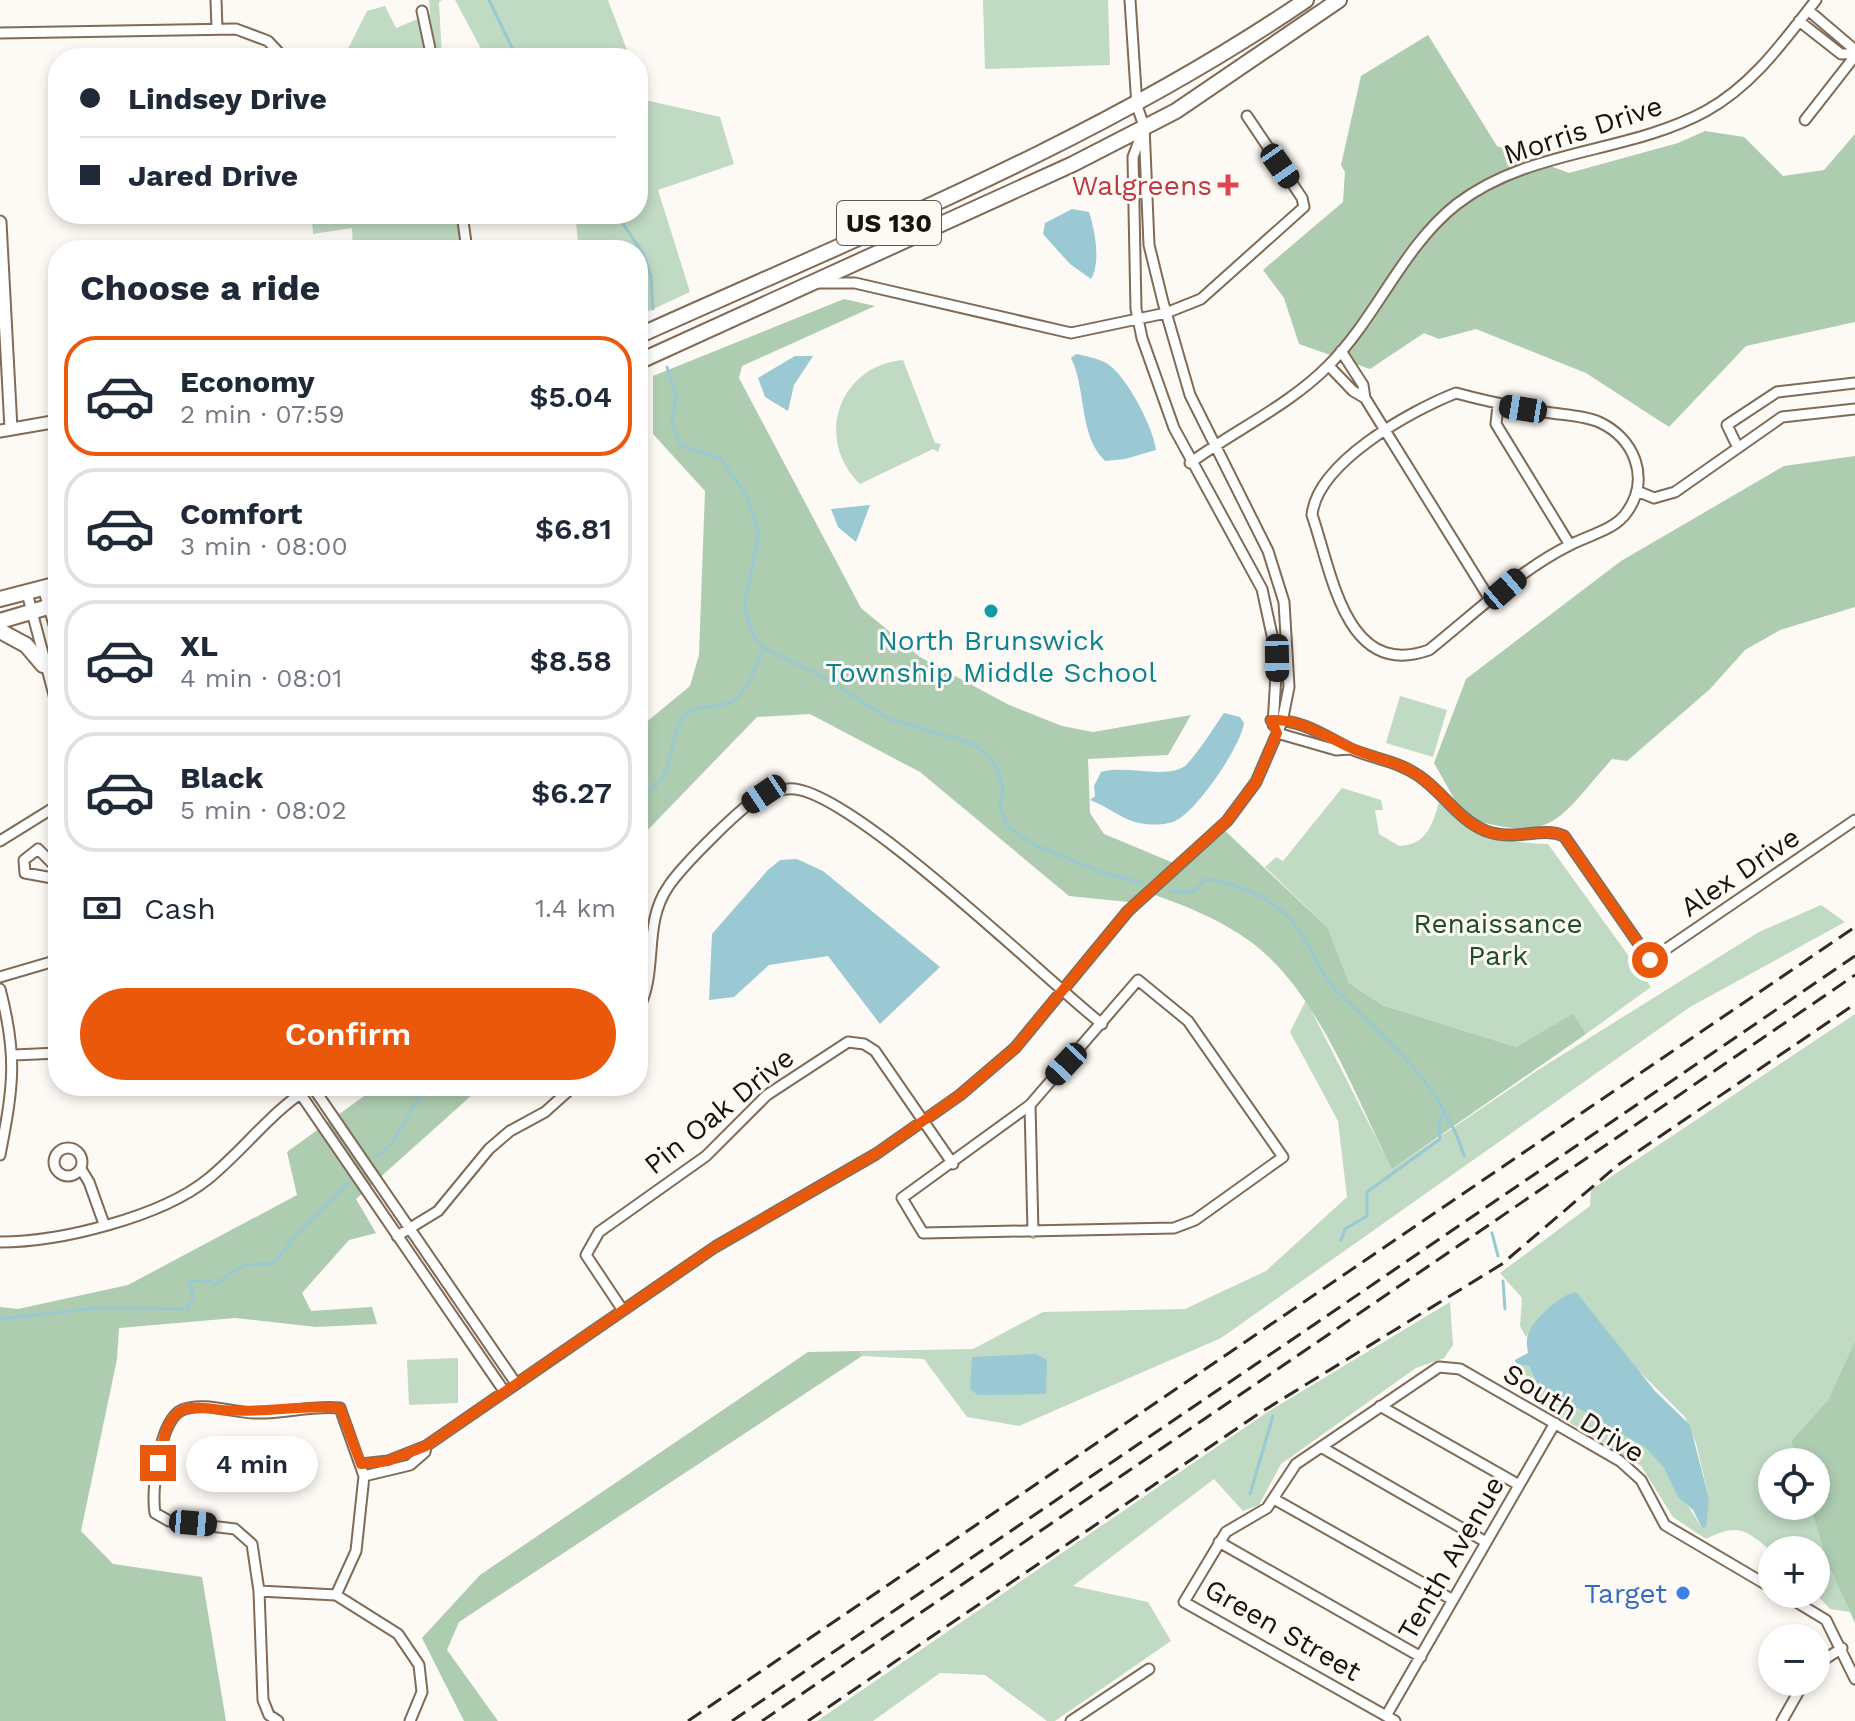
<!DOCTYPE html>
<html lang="en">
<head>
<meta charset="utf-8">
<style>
  body { margin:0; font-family:"Work Sans",sans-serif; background:#f6f6f7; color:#1f2937; height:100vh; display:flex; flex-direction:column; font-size:30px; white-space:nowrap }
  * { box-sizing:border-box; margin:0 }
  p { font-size:26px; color:#747a83 }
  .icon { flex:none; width:44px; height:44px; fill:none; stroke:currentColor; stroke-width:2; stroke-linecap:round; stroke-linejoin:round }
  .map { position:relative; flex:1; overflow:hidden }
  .side { position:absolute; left:48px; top:240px; width:600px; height:856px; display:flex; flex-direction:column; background:#fff; border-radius:32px; box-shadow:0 4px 12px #0003 }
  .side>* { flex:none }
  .guide { position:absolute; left:48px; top:48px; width:600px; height:176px; border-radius:32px; box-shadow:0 4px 12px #0003; display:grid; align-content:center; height:176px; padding:0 32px; background:#fff }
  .buttons { position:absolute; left:1758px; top:1448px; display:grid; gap:16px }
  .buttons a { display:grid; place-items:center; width:72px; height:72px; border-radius:50%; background:#fff; box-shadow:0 4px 12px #0003; font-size:40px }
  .end { position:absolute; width:36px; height:36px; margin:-18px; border:10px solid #ea580c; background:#fff; box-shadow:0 0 0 4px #fff }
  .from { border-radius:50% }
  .bubble { position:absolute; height:56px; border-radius:28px; background:#fff; box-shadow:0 4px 12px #0003; font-size:26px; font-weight:600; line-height:56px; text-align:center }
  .car { position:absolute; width:24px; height:48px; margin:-24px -12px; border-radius:10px; box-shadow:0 0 6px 2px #0007; background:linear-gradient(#222 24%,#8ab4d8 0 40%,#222 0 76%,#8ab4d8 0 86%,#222 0) }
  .guide b { display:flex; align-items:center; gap:28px; height:76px; font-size:30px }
  .guide b+b { border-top:2px solid #e0e1e3 }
  .guide i { width:20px; height:20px; background:#1f2937 }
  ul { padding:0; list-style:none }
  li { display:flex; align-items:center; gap:24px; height:120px; margin:0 16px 12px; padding:0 16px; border:4px solid #e0e1e3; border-radius:32px }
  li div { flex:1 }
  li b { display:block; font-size:30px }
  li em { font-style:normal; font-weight:600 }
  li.on { border-color:#ea580c }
  li>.icon { width:72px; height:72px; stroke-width:1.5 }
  h2 { padding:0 32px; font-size:36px; line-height:96px }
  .pay { display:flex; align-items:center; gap:20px; height:88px; padding:0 32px; font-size:30px }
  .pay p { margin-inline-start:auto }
  .button { display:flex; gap:16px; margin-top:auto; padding:16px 32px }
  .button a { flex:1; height:92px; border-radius:48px; background:#ea580c; color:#fff; font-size:32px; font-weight:600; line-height:92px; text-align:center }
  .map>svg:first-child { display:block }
</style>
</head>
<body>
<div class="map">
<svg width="1855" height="1721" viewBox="0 0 1855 1721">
  <rect width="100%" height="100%" fill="#fdf9f4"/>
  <path fill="#c0dac3" d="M429,0H442L439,2L442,58H332L348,49L367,11L385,6L396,28L430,14Z
    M455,0H608L630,58H486Z
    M983,0H1108L1110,65L985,69Z
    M638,80L645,100L720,117L734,164L658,190L690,292L638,316V250H579L575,214H638Z
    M312,214H459L466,250H353L352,228L313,234Z
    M903,360L935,443L941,444L938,452L933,449L860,484C814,440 838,366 903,360Z
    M1400,696L1447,710L1433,757L1386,743Z
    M1342,788L1381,800L1383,810H1375L1379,834L1399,846C1427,845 1432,825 1439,802C1475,836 1499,842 1548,844L1651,987L1586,1034L1572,1015L1516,1047L1382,1005L1349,983L1328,928L1265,867L1276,857L1283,861Z
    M1821,905L1845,922L1690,1007L1221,1338L1019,1426L967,1417L924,1359L862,1356L859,1351L973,1349L1043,1312L1185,1309L1266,1271L1347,1197L1338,1121L1290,1032L1306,1000L1392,1169L1538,1070L1759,932Z
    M1855,1014V1341L1828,1400L1791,1441L1797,1462H1772V1506H1810L1827,1562L1850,1612L1830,1609L1816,1594V1550L1772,1552C1746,1529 1738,1523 1706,1539L1673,1517L1641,1466L1547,1409L1516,1364L1529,1366L1536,1382L1646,1447L1664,1468L1702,1528L1709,1499L1696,1443L1685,1417L1637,1369L1531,1328L1526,1337L1520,1326L1522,1298L1500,1273L1590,1206L1591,1190Z
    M1450,1302L1453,1345L1444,1358L1416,1368L1281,1464L1259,1505L1243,1511L1214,1479L1073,1586L1148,1602L1171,1641L1055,1721H1047L985,1675L940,1673L873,1721H817L1269,1411Z
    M458,1358V1403L409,1405L407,1360Z"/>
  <path fill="#adccb0" d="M1428,35L1497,146L1569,173L1678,143L1705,131L1744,137L1783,176L1824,170L1855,134V322L1746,346L1669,427L1586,373L1476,329L1439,339L1424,333L1370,369L1299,344L1284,298L1263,270L1343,202L1345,172L1341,165L1361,76Z
    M844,299L875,306L742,366L739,378L861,608L920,657L1009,705L1062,726L1093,732L1191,715L1168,755L1088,759L1090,813L1104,834L1181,866L1221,827L1328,928L1349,983L1382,1005L1516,1047L1573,1014L1586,1034L1392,1169C1355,1096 1318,992 1251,942C1220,919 1182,904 1146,892L1138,903L1069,896L920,772L810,714L757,717L638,840V729L690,686L699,655L705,491L653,434V376Z
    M1855,456V607L1780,630L1745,650L1710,689L1627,761L1612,759C1555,823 1555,843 1465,818L1434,763L1466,679L1621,561L1784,466Z
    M378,1086H482L356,1199L376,1233L349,1240L302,1293L311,1311L372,1307L377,1324L316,1327L235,1318L119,1328L117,1359L81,1531L113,1564L202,1577L226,1721H0V1307L18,1309L128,1285L297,1195L287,1152Z
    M1855,1341V1623L1827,1562L1810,1506H1816V1462H1797L1791,1441L1828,1400Z
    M859,1351L862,1356L459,1622L447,1650L498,1721H464L422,1638L480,1575L808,1352Z"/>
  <path fill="#9ac9d3" d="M1072,209L1089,212C1095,230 1101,263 1091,279L1070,264L1043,234L1045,223Z
    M1076,354C1086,356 1097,358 1106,363C1125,373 1154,428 1156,450L1125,459L1105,461C1078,434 1087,391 1071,358Z
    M795,356H813L794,385L788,411L765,397L758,378Z
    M870,505L856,542L838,527L831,509Z
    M1224,713L1240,717L1244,723C1241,746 1198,809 1177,820C1168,825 1155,825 1146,824C1123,822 1108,806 1090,800L1095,796L1094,786L1101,772C1125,764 1171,781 1187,764C1200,750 1212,730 1224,713Z
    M797,859L823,871L940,967L880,1024L828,956L769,965L734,997L709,1000L712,934L768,870L780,860Z
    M1576,1292L1655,1391L1690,1425L1709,1499L1706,1527L1702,1528L1693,1510L1678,1497L1664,1468L1646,1448L1544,1388L1536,1382L1529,1366L1516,1364L1515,1360L1528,1353C1527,1346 1526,1340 1528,1334C1533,1320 1561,1294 1576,1292Z
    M1036,1354L1047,1360L1046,1394L978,1395L970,1389L972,1357Z"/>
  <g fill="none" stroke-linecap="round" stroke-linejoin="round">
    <path stroke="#9ac9d3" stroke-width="3" d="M489,0L517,58
      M616,214L643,253L651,276L653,309
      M667,367L676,395L672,424L681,445L721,459L745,493L759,532L744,608L754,636L764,648L822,676L889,719L974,744L995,764L1003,787L1000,808L1008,827L1035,845L1100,872L1141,883
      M638,796C680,779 664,750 682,720C692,702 718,710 733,701C748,692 756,663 764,648
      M1171,891L1193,892L1206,879C1239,883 1275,899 1296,926C1312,947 1320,975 1339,993C1390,1042 1443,1086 1464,1156
      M375,1158L392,1143L426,1086
      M1492,1233L1498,1256
      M1341,1240L1345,1229L1367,1216V1192L1440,1139L1439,1123L1445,1110
      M1503,1281L1505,1309
      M0,1319L98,1308L187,1309L193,1298L190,1281H208L216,1285C235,1267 247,1262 273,1264L298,1233L348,1183
      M1250,1494L1273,1416"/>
    <g stroke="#7f6b57" stroke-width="13">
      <path id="minor" d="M216,0L217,29
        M1808,10L1855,50
        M422,11L432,58
        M1799,21L1841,54L1855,53
        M0,33L236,29L268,41L284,58
        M1805,120L1855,56
        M1142,133L1133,157L1136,309L1142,338L1174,428L1262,589L1277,658L1273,725
        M462,214L467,250
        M819,283H855L1071,333L1166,313L1201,299L1304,207L1302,198L1247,116
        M1341,351L1363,385L1365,398L1491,601
        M1329,366L1353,391L1365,398
        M1456,393C1485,401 1515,407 1545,412C1562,415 1583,415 1599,422C1634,438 1651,478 1627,512C1615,530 1589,535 1570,545C1518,571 1474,614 1429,650C1345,680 1332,572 1312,515C1317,463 1410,411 1456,393Z
        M1498,405L1496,424L1570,545
        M1738,448L1727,425L1777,392L1855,383
        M1190,463C1235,430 1290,405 1329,365C1377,317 1403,246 1457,204C1530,148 1627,154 1706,111C1753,85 1783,42 1816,0
        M1637,491L1654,498L1675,492L1782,417L1855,409
        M43,588L58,638
        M27,593L58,710
        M1271,720C1301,719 1325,736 1351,749C1374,759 1398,761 1419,776C1443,792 1458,820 1486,831C1516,842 1540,826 1564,836L1650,960L1855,820
        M1277,733L1336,750L1351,749
        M0,841L58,805
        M58,869L38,849L24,860L25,873L58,879
        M0,977L58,960
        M1138,980L1188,1021L1283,1157L1195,1220L1174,1228L923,1233L902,1198L1030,1105Z
        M0,989C18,1057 13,1088 0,1155
        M638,1010C659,971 642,925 668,887C681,867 743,804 764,794C770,791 781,789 788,789C844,782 1048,982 1102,1024
        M14,1055L58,1053
        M146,1086H167
        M295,1086L504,1391
        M312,1086L515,1382
        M1030,1105L1033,1232
        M54 1162a14 14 0 1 1 28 0a14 14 0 1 1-28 0Z
        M81,1169L89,1182L104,1224
        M397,1236L438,1211L489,1149L510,1131L545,1112L574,1086
        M0,1242C60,1242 161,1217 208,1179C245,1149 271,1111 312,1086
        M622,1309L586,1255L599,1232L706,1156L767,1095L848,1042L864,1044L875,1051L953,1164
        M1380,1406L1519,1485
        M1321,1447L1486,1542
        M361,1464L388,1461L426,1446L715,1247L876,1154L960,1095L1015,1048L1128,911L1227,821L1256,782L1282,722L1289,687L1284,602L1268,551L1190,395L1163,302L1149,245L1144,126L1137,106L1130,0
        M364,1476L410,1465L425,1452L426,1446
        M1274,1499L1453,1600
        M1219,1542L1421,1657
        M259,1591L336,1595L398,1634L419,1665L422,1692L410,1721
        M1783,1594L1826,1620L1855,1679
        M1816,1665L1842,1648
        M1386,1716L1555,1423
        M278,1721L269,1715L263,1700L259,1591L252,1544L235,1529L169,1521L155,1513C151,1491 159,1420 182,1410C203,1401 233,1413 255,1413C284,1414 311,1405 340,1408L364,1476L356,1551L336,1595
        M1071,1721L1149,1669
        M1395,1721L1184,1602L1226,1532L1267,1508L1296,1464L1439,1367L1460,1369L1620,1461L1641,1480L1665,1525L1772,1588
        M1782,1721L1804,1682"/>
    </g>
    <g stroke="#7f6b57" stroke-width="15">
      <path id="tertiary" d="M0,222L11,429
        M0,431L58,421"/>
    </g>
    <g stroke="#7f6b57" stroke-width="18">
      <path id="trunk" d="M638,336C866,233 1099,141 1306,0
        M638,362L1073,164L1176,111L1339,0
        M0,599L58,584
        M0,621L58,604
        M0,631L26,645L43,665"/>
    </g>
    <use href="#minor" stroke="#fff" stroke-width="9"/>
    <use href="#tertiary" stroke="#fff" stroke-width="11"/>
    <use href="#trunk" stroke="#fff" stroke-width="14"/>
    <path stroke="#322a24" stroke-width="3" stroke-dasharray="16 8" stroke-linecap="butt" d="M688,1721L1855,927
      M732,1721L1855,956
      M762,1721L1855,975
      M808,1721L1258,1414L1502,1264L1618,1165L1855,1004"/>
  </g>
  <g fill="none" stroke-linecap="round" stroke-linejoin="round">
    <path stroke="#ea580c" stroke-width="10" d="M158,1463C163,1446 164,1422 179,1412C190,1405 210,1408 222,1410C262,1414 301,1404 340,1408L361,1464L388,1461L426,1446L715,1247L876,1154L960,1095L1015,1048L1128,911L1227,821L1256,782L1277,733L1271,720C1301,719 1325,736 1351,748C1374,759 1398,761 1419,776C1443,792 1458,820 1486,831C1514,842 1540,826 1564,836L1650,960"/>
  </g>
  <path fill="#e0444e" stroke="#fdf9f4" stroke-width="3" d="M1224 173h8v8h8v8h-8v8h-8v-8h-8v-8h8z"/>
  <circle fill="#0f9aa8" stroke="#fdf9f4" stroke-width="3" cx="991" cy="611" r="8"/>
  <circle fill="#3f7fe0" stroke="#fdf9f4" stroke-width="3" cx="1683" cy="1593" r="8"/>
  <g text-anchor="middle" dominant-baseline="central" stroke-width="6" stroke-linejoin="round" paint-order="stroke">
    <rect fill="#fdf9f4" stroke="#5e5751" stroke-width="2" x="837" y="201" width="104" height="44" rx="6"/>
    <g font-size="26" font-weight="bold" fill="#1a120b">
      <text x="889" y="223">US 130</text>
    </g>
    <g font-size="28" fill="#1a120b" stroke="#fdf9f4">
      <text transform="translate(1583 130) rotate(-18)">Morris Drive</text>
      <text transform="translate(1740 872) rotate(-34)">Alex Drive</text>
      <text transform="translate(719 1111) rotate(-39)">Pin Oak Drive</text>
      <text transform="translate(1574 1413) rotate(32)">South Drive</text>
      <text transform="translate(1451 1558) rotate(-60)">Tenth Avenue</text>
      <text transform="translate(1283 1630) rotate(30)">Green Street</text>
    </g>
    <g font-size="28" fill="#be3a42" stroke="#fdf9f4" text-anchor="end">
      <text x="1212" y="185">Walgreens</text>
    </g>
    <g font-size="28" fill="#0d838f" stroke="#fdf9f4">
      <text x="991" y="640">North Brunswick<tspan x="991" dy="32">Township Middle School</tspan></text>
    </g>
    <g font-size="28" fill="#1e4d28" stroke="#fdf9f4">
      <text x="1498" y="923">Renaissance<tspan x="1498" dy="32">Park</tspan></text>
    </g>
    <g font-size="28" fill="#366cbe" stroke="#fdf9f4" text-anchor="end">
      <text x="1667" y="1593">Target</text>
    </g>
  </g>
</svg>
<div class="buttons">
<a><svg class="icon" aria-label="locate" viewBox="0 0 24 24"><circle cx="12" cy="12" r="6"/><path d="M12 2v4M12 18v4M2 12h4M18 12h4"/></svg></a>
<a>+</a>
<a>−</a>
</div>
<i class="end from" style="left:1650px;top:960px"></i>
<i class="end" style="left:158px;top:1463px"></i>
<div class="bubble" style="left:186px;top:1436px;width:132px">4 min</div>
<i class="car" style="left:1280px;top:166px;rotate:145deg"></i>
<i class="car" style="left:1523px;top:409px;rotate:279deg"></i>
<i class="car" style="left:1505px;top:589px;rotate:49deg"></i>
<i class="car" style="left:1277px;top:658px;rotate:179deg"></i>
<i class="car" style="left:764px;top:794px;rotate:236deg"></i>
<i class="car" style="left:1066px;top:1064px;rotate:223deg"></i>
<i class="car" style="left:193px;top:1523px;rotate:95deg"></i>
<div class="guide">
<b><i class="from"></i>Lindsey Drive</b>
<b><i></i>Jared Drive</b>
</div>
<section class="side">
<h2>Choose a ride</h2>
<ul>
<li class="on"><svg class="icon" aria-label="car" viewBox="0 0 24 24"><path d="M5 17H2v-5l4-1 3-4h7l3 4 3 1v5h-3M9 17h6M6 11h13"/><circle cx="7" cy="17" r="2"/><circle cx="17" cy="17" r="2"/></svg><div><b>Economy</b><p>2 min · 07:59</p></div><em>$5.04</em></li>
<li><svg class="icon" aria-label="car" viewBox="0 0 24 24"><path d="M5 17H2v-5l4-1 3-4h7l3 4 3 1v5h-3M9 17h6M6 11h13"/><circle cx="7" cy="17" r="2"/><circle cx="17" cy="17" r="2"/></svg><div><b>Comfort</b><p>3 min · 08:00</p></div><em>$6.81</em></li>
<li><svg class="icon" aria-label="car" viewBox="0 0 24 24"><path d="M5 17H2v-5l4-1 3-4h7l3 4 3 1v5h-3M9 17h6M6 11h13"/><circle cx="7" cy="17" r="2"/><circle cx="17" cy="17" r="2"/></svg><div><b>XL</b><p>4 min · 08:01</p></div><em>$8.58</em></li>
<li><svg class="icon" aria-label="car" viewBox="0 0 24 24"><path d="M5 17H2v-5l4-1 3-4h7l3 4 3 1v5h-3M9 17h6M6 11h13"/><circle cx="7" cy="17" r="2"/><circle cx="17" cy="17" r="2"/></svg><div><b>Black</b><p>5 min · 08:02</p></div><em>$6.27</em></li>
</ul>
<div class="pay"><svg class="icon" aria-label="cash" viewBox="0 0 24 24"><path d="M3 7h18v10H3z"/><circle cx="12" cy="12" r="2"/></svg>Cash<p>1.4 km</p></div>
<div class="button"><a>Confirm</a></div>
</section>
</div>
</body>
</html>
